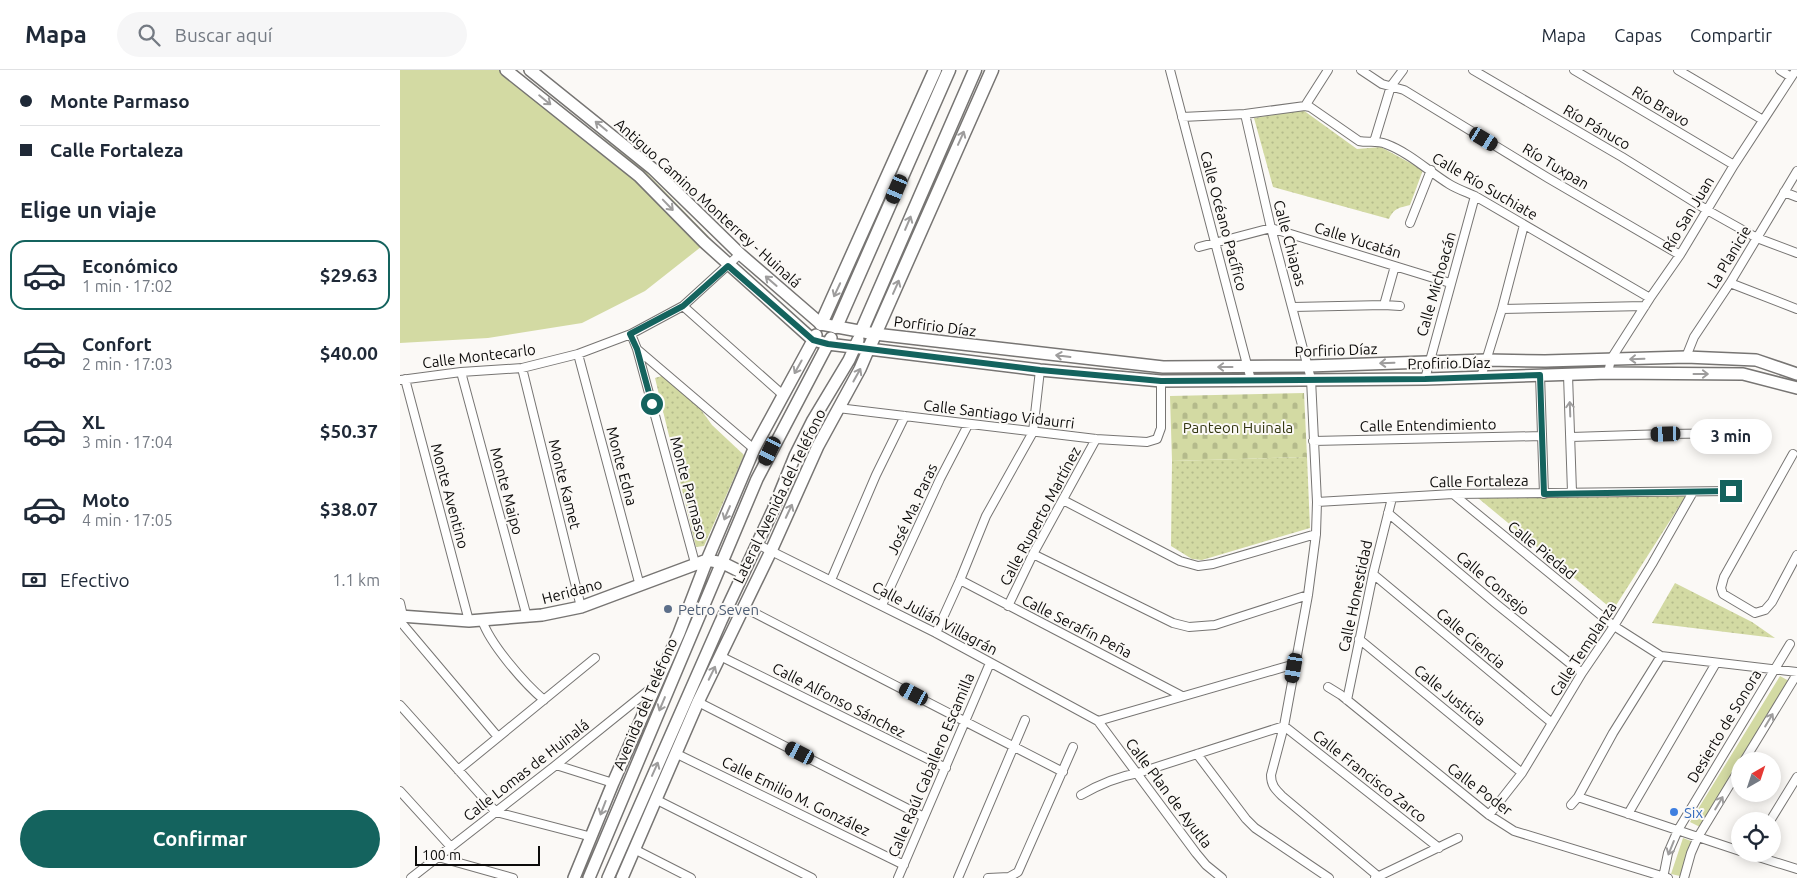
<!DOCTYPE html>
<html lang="es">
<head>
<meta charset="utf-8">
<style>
  body { margin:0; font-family:Ubuntu,sans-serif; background:#f6f6f7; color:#1f2937; height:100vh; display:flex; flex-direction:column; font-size:19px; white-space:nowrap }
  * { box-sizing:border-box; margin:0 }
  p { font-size:16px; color:#747a83 }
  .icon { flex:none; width:28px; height:28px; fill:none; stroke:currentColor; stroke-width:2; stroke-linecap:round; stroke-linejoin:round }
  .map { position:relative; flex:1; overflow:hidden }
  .sheet { display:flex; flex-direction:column; background:#fff; width:400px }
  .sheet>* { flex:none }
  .banner { display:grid; align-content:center; height:110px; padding:0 20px; background:#fff }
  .needle { width:32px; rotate:39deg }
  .tools { position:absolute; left:1331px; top:682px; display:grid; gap:10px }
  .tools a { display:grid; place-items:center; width:50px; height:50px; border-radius:50%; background:#fff; box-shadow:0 2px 12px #0003; font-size:25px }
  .scale { position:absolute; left:15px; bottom:12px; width:125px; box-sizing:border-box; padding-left:5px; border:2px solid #0c0b0a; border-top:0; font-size:14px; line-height:18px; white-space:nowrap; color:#0c0b0a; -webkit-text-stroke:4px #fbf9f6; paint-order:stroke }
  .end { position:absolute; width:22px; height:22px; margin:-11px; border:6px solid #14635e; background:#fff; box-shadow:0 0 0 2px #fff }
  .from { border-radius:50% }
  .bubble { position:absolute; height:35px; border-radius:18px; background:#fff; box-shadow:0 2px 12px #0003; font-size:16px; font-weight:600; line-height:35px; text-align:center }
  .car { position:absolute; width:15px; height:30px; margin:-15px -8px; border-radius:6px; box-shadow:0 0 4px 1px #0007; background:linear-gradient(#222 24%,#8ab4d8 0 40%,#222 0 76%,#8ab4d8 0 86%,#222 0) }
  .banner b { display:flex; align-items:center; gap:18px; height:48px; font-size:19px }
  .banner b+b { border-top:1px solid #e0e1e3 }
  .banner i { width:12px; height:12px; background:#1f2937 }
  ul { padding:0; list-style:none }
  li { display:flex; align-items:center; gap:15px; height:70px; margin:0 10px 8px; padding:0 10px; border:2px solid transparent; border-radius:15px }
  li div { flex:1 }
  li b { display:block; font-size:19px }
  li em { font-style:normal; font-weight:600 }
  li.current { border-color:#14635e }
  li>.icon { width:45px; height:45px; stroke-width:1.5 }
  h2 { padding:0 20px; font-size:22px; line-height:60px }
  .pay { display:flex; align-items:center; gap:12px; height:55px; padding:0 20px; font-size:19px }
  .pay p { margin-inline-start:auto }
  .cta { display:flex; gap:10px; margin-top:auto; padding:10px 20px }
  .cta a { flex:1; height:58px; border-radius:30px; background:#14635e; color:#fff; font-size:20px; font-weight:600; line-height:58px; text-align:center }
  header { display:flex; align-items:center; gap:30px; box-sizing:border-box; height:70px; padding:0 25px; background:#fff; border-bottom:1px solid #e0e1e3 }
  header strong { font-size:24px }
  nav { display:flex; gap:28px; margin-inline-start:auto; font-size:18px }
  .search { width:350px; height:45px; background:#f6f6f7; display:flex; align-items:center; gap:12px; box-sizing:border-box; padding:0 18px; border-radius:28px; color:#747a83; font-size:19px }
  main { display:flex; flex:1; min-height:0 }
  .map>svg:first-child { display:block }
</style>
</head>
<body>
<header>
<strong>Mapa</strong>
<div class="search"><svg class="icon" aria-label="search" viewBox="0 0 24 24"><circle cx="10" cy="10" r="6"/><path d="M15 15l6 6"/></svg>Buscar aquí</div>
<nav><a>Mapa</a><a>Capas</a><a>Compartir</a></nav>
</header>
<main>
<section class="sheet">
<div class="banner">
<b><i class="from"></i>Monte Parmaso</b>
<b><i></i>Calle Fortaleza</b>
</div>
<h2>Elige un viaje</h2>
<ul>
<li class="current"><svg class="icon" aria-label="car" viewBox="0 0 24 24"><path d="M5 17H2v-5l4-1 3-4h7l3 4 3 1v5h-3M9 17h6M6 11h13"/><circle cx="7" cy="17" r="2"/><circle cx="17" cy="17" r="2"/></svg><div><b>Económico</b><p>1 min · 17:02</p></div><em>$29.63</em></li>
<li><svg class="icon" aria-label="car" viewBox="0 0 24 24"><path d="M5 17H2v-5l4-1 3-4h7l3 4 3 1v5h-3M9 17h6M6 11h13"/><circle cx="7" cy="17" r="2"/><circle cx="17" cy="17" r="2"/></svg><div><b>Confort</b><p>2 min · 17:03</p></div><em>$40.00</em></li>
<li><svg class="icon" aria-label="car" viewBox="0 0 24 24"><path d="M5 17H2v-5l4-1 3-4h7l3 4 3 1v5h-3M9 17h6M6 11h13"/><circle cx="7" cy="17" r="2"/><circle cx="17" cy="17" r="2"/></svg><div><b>XL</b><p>3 min · 17:04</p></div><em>$50.37</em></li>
<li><svg class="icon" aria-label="car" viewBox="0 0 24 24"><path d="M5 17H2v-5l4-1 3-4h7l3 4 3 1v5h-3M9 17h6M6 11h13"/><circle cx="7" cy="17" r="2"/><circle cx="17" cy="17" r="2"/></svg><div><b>Moto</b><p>4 min · 17:05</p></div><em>$38.07</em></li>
</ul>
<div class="pay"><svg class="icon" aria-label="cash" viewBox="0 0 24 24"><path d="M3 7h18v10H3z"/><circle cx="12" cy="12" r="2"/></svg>Efectivo<p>1.1 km</p></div>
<div class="cta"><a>Confirmar</a></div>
</section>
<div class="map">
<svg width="1397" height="808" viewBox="0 0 1397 808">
  <defs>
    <pattern id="cemetery-stones" width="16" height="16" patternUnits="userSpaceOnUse" patternTransform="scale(1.25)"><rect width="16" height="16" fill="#d3daa3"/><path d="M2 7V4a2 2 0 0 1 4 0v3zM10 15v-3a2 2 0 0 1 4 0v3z" fill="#b4ba8b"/></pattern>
    <pattern id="park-dots" width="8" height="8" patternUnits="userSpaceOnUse" patternTransform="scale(1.25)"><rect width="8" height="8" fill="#d3daa3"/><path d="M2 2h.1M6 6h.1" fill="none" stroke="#b4ba8b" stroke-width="1.8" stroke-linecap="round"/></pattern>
  </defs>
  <rect width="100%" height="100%" fill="#fbf9f6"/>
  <path fill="#d3daa3" d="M0,0H115L245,101L311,169L245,221L182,253L88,268L0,273Z
    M1380,606L1389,611L1300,757L1290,752Z
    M1283,768L1291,771L1280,806L1271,804Z"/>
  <path fill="url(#cemetery-stones)" d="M904,323L907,387L772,391L770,326Z"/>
  <path fill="url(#park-dots)" d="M903,40L957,79L981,77L1023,100L1010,135C999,138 994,138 989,149L873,117L854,48Z
    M265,305L296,333L312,355L344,385L304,476L296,477L255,308Z
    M907,387L910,458L802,490L792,489L771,476L772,391Z
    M1287,424L1213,540L1078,428Z
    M1275,513L1352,552L1375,568L1252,553Z"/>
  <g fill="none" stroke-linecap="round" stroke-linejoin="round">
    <g stroke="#777573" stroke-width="10">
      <path id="street" d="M770,0L851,310
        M961,0L982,14L1004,20L1148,108L1280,185
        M1073,0L1222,87L1307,140L1357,168L1397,183
        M1174,0L1334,95
        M1278,0L1363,50
        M1380,0L1391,7
        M905,36L928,0
        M845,44L871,158L911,309L917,432L916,464L908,525L884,656L871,705C871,715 875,719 882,726L979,807
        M782,47L845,44L905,36L910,37L959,71C968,73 977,70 986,74C1010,83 1028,101 1049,114C1057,119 1066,122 1075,126L1250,228
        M974,72L991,16L1003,0
        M1384,122L1397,127
        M1010,153L1031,100
        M799,177L871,158L1050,213
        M1330,213L1397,239
        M984,235L995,196
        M283,236L383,325
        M893,237L984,235L1000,236
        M1102,239L1245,236
        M231,264L237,279L295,493
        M238,280L354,379
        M178,284L240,516
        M1286,287L1294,267L1330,213L1397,101
        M122,298L181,537
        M61,302L127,547
        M1208,303L1211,289L1250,228L1280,185L1334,95L1396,0
        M1140,305L1144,424
        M1168,305L1172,422
        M1081,307L1102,239L1124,155
        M5,309L69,551
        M1025,309L1075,126
        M0,310L61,302L122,298L178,284L231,264L283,236L340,184
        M438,338L696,369L747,372L757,369L761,358V311
        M1171,367L1266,364L1347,363
        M913,371L1142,366
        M1393,384L1324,507L1321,518L1323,524L1355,543L1365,540L1372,532L1397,485
        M1053,424L1214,556L1261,586L1397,602
        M663,430L780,491L798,496L813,494L916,464
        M917,432L1053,424L1331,421
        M988,443L1095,533L1182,603
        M357,474L536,563L698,651L796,783L806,795L822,808
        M633,484L773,553L789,557L815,555L908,525
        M973,504L1152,653
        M431,510L476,405L505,346
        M560,510L782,626
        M0,533L3,546
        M482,535L540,409L568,355
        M608,536L633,484L696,369
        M343,537L663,702
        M82,550C90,574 124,613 144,630
        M0,551L98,667
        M536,563L560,510L586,446L633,362L640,300
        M959,569L1122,703
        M320,586L546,698
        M928,617L941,625L1089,745L1114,761L1268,808
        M947,630L973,504L992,428
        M298,632L524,747
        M0,635L96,742L192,767
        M698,651L895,594
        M275,683L504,795
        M797,684L846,749L855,758L929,808
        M1344,691L1397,604
        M156,695L213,713
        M58,700L195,588
        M0,721L51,777
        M681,725C700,714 716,707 738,703L884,656L1039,778
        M1178,727L1340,781
        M255,729L412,808
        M1171,735L1178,727L1213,663L1261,586
        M1228,744L1316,593
        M1089,745L1122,703L1182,603L1214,556L1252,494L1293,422
        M1370,751L1397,707
        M234,779L291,808
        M1349,784L1397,799
        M38,787L113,808
        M11,808L156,695L254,616
        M498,808L590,593
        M558,808L625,650
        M588,808L609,807L618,802L673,677
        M975,808L1058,768
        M1263,808L1268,783L1278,760L1390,574
        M1284,808L1291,783L1298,767L1340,698"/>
    </g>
    <g stroke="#777573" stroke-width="14">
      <path id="secondary" d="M106,0L239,106L304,172L413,270L428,274L640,300L761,311L1025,309L1208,303L1343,304L1397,318
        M130,0L253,99L340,184L421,254L475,264L763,297L908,296L1086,290L1145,291L1286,287L1356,290L1397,304
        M0,546L69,551L142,545L181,537L307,490L323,493L343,503
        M174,808L213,713L279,563L307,490L354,379L416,265
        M189,808L357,409L431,268
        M208,808L321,551L373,440L395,386L413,350L449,290L458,270
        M222,808L298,632L371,481L418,376L460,299L469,278"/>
    </g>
    <g stroke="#777573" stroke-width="15">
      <path id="primary" d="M421,254L535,0
        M436,257L549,0
        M461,262L575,0
        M469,278L592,0"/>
    </g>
    <use href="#street" stroke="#fff" stroke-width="8"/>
    <use href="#secondary" stroke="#fff" stroke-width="11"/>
    <use href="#primary" stroke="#fff" stroke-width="12"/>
  </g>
  <defs><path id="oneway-shaft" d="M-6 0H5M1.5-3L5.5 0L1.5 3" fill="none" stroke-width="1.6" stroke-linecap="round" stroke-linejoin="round" transform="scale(1.25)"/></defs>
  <g stroke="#9e9d9d">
    <use href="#oneway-shaft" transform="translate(145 30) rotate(39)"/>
    <use href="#oneway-shaft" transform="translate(201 56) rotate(-141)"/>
    <use href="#oneway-shaft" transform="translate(561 68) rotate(-66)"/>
    <use href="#oneway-shaft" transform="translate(268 135) rotate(46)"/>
    <use href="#oneway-shaft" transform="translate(508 153) rotate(-67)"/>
    <use href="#oneway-shaft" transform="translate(371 211) rotate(-139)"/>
    <use href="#oneway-shaft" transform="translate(496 217) rotate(-66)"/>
    <use href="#oneway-shaft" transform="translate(437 220) rotate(115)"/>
    <use href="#oneway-shaft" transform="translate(663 286) rotate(-173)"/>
    <use href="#oneway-shaft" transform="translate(1237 289) rotate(178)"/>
    <use href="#oneway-shaft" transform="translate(987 293) rotate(178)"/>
    <use href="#oneway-shaft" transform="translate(398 297) rotate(119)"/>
    <use href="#oneway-shaft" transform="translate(825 297) rotate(180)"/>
    <use href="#oneway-shaft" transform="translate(1301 304)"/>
    <use href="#oneway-shaft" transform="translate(457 305) rotate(-61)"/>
    <use href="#oneway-shaft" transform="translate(1170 339) rotate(-92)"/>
    <use href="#oneway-shaft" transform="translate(389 441) rotate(-65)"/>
    <use href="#oneway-shaft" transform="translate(327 443) rotate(113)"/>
    <use href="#oneway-shaft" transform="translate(312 603) rotate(-64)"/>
    <use href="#oneway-shaft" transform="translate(262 634) rotate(113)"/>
    <use href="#oneway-shaft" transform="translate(1369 650) rotate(-59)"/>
    <use href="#oneway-shaft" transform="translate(255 699) rotate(-66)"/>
    <use href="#oneway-shaft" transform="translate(1319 733) rotate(-59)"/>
    <use href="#oneway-shaft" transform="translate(203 738) rotate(111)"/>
    <use href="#oneway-shaft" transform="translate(1271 778) rotate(112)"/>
  </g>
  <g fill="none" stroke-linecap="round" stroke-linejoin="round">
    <path stroke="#14635e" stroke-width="6" d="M252,334L237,279L230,264L283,236L328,196L413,270L428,274L640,300L761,311L1025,309L1140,305L1144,424L1331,421"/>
  </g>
  <circle fill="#5c6f8a" stroke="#fbf9f6" stroke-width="2" cx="268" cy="539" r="5"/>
  <circle fill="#3f7fe0" stroke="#fbf9f6" stroke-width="2" cx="1274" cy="742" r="5"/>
  <g text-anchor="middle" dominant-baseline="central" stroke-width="4" stroke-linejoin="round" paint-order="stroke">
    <g font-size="15" fill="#0c0b0a" stroke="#fbf9f6">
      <text transform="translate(1261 36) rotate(31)">Río Bravo</text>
      <text transform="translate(1197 57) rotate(30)">Río Pánuco</text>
      <text transform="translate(1156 96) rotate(31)">Río Tuxpan</text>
      <text transform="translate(1085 116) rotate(30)">Calle Río Suchiate</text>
      <text transform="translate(308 133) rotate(42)">Antiguo Camino Monterrey - Huinalá</text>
      <text transform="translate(1288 144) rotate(-59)">Río San Juan</text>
      <text transform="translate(824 151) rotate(75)">Calle Océano Pacífico</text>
      <text transform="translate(958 170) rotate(17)">Calle Yucatán</text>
      <text transform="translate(890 173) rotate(75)">Calle Chiapas</text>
      <text transform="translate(1329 187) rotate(-59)">La Planicie</text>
      <text transform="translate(1036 214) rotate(-74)">Calle Michoacán</text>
      <text transform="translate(535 256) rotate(7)">Porfirio Díaz</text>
      <text transform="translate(936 280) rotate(-2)">Porfirio Díaz</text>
      <text transform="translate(79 286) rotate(-7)">Calle Montecarlo</text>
      <text transform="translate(1049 293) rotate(-1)">Profirio Díaz</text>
      <text transform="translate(599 344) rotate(7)">Calle Santiago Vidaurri</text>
      <text transform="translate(1028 355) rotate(-1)">Calle Entendimiento</text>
      <text transform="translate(222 396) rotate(75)">Monte Edna</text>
      <text transform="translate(1079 411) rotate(-1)">Calle Fortaleza</text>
      <text transform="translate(165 414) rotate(76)">Monte Kamet</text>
      <text transform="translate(289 418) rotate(75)">Monte Parmaso</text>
      <text transform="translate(107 421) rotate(75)">Monte Maipo</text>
      <text transform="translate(50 426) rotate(75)">Monte Aventino</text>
      <text transform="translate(379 426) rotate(-64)">Lateral Avenida del Teléfono</text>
      <text transform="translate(512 439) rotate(-65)">José Ma. Paras</text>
      <text transform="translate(640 446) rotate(-62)">Calle Ruperto Martínez</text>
      <text transform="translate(1142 480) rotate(39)">Calle Piedad</text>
      <text transform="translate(1093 513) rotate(40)">Calle Consejo</text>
      <text transform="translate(172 521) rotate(-15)">Heridano</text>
      <text transform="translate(955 526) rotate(-78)">Calle Honestidad</text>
      <text transform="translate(535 548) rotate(28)">Calle Julián Villagrán</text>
      <text transform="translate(677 556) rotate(27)">Calle Serafín Peña</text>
      <text transform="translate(1071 568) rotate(40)">Calle Ciencia</text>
      <text transform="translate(1183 579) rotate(-57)">Calle Templanza</text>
      <text transform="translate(1050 625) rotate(39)">Calle Justicia</text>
      <text transform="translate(439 630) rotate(27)">Calle Alfonso Sánchez</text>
      <text transform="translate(245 634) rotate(-67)">Avenida del Teléfono</text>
      <text transform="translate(1324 656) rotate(-59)">Desierto de Sonora</text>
      <text transform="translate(531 695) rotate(-67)">Calle Raúl Caballero Escamilla</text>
      <text transform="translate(126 700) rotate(-38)">Calle Lomas de Huinalá</text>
      <text transform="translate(970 706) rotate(38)">Calle Francisco Zarco</text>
      <text transform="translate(1080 719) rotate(37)">Calle Poder</text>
      <text transform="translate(769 723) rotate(53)">Calle Plan de Ayutla</text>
      <text transform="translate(396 726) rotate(26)">Calle Emilio M. González</text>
    </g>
    <g font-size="15" fill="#343812" stroke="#fbf9f6">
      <text x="838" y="357">Panteon Huinala</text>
    </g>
    <g font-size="15" fill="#4e5e75" stroke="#fbf9f6" text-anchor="start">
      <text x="278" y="539">Petro Seven</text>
    </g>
    <g font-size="15" fill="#366cbe" stroke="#fbf9f6" text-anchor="start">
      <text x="1284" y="742">Six</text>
    </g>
  </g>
</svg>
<div class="tools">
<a><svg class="needle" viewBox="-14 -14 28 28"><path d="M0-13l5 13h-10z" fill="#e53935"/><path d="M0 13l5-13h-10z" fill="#747a83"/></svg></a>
<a><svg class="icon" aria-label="locate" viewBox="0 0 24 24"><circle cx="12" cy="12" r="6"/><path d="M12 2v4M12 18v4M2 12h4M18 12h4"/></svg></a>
</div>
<div class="scale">100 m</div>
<i class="end from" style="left:252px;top:334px"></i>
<i class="end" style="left:1331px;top:421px"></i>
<div class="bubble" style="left:1290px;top:349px;width:82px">3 min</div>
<i class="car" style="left:1084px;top:69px;rotate:121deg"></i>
<i class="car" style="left:497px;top:119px;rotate:203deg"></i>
<i class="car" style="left:1266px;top:364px;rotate:268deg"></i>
<i class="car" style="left:370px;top:381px;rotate:206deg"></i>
<i class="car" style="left:894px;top:598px;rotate:190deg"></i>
<i class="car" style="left:514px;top:624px;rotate:297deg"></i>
<i class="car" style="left:400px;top:683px;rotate:297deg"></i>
</div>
</main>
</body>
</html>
